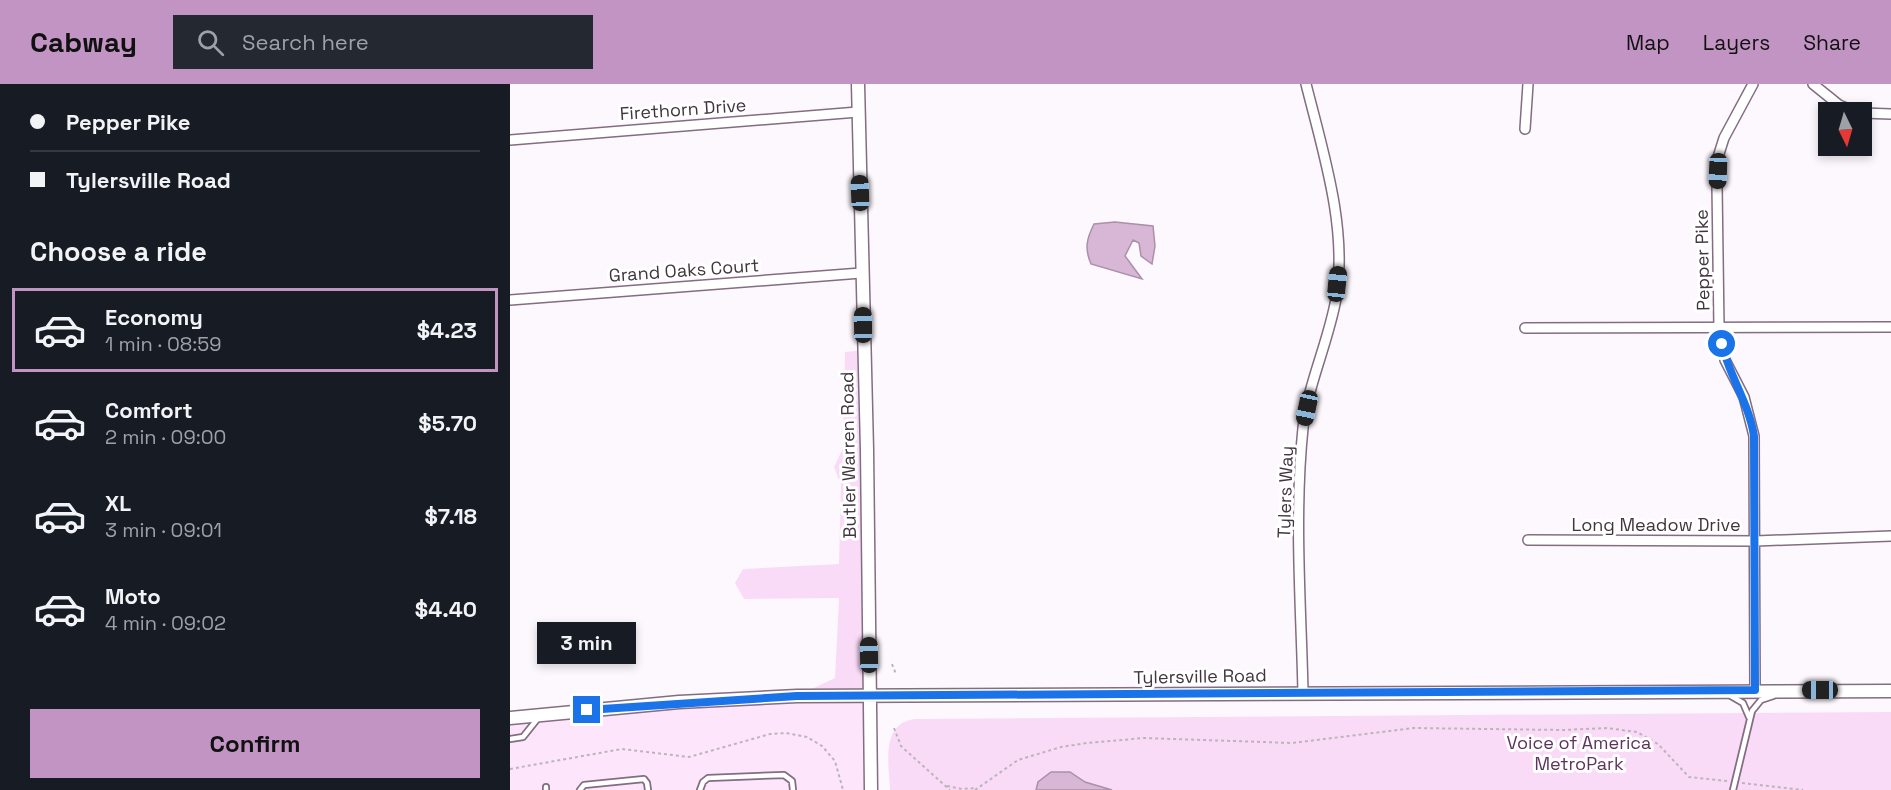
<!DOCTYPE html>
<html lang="en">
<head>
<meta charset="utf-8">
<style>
  body { margin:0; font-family:"Space Grotesk",sans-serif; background:#242831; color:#f1f3f6; height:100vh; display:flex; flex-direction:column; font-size:22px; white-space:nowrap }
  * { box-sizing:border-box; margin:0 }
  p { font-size:20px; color:#9ea1a6 }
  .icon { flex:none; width:33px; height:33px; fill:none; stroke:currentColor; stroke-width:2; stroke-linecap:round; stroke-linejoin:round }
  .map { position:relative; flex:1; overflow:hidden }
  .side { display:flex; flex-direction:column; background:#171b24; width:510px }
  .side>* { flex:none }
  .banner { display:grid; align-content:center; height:132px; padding:0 30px; background:#171b24 }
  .needle { width:39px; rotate:175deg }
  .fabs { position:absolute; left:1308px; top:18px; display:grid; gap:12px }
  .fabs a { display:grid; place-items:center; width:54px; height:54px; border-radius:0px; background:#171b24; box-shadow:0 3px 9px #0003; font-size:30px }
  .end { position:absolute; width:27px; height:27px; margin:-14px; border:8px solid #1a73e8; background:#fff; box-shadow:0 0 0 3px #fff }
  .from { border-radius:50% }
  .bubble { position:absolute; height:42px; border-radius:0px; background:#171b24; box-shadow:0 3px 9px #0003; font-size:20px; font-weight:800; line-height:42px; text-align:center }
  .car { position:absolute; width:18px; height:36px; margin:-18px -9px; border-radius:8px; box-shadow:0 0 4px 2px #0007; background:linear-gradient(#222 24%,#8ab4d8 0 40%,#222 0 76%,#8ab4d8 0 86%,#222 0) }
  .banner b { display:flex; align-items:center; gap:21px; height:57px; font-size:22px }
  .banner b+b { border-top:2px solid #363941 }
  .banner i { width:15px; height:15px; background:#f1f3f6 }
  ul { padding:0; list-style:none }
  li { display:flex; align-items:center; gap:18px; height:84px; margin:0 12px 9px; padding:0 18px; border:3px solid transparent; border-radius:0px }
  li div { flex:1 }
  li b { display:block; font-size:22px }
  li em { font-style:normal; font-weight:800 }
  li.current { border-color:#c294c4 }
  li>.icon { width:54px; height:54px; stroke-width:1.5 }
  h2 { padding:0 30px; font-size:27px; line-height:72px }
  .button { display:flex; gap:12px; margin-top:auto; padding:12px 30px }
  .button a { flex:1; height:69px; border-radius:0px; background:#c294c4; color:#111; font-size:24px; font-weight:800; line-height:69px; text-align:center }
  header { display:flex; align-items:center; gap:36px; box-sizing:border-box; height:84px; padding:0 30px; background:#c294c4; color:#111 }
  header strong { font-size:28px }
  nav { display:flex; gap:33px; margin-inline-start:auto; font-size:21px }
  .search { width:420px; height:54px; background:#242831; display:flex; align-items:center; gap:15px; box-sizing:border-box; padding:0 21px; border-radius:0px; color:#9ea1a6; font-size:22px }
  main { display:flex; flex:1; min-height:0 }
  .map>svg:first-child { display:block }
</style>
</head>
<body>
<header>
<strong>Cabway</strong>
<div class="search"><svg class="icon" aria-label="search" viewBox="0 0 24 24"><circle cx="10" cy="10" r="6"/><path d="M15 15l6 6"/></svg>Search here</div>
<nav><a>Map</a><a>Layers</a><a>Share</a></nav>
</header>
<main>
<section class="side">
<div class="banner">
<b><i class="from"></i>Pepper Pike</b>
<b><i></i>Tylersville Road</b>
</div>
<h2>Choose a ride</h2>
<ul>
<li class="current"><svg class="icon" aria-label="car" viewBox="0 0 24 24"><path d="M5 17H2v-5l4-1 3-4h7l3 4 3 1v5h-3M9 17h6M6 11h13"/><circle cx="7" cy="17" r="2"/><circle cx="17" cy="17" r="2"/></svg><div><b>Economy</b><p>1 min · 08:59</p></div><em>$4.23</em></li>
<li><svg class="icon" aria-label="car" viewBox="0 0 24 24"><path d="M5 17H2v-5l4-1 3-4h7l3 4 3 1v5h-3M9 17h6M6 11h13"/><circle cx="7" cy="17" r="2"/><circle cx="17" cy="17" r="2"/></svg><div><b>Comfort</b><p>2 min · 09:00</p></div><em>$5.70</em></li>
<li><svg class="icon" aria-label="car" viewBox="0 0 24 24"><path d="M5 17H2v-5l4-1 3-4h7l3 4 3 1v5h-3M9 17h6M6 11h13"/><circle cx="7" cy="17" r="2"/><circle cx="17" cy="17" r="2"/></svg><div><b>XL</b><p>3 min · 09:01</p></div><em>$7.18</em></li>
<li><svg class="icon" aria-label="car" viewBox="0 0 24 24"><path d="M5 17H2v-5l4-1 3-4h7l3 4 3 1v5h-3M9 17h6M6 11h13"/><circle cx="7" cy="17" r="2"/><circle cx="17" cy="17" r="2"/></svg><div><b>Moto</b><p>4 min · 09:02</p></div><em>$4.40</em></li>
</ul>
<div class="button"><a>Confirm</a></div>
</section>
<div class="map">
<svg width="1381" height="706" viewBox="0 0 1381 706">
  <rect width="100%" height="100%" fill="#fdf8fd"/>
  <path fill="#fde5fb" d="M360,611L361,706H0V634Z"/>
  <path fill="#f9dbf7" d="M354,266L360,611L287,612L325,594L329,514L234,515L225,499L233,485L329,480L331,401L324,383L333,364L335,268Z
    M1381,628V706H380C379,681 370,639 405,635Z"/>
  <path fill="#d8b6d6" stroke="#aa90a8" stroke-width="1.5" d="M605,138L643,142L645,162L642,180L631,172L629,159L623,156L615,172L632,195L581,180C574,164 577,154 584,140Z
    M541,688H560L575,698L602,706H526L528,698Z"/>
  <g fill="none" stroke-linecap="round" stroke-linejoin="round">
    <g stroke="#826d81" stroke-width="8">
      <path id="lane" d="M1221,612L1233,619L1239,633
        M0,655L13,653L29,633
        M36,703V706
        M70,706L74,701L134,695L137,699L138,706
        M190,706L193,698L198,694L274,691L282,697L283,706
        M1223,706L1242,627L1251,616L1263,612"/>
    </g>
    <g stroke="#826d81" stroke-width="12">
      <path id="street" d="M1243,0L1214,54L1208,73L1207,101L1209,244L1215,276L1234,313L1244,352L1245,606
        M1303,0L1329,21L1346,28
        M1352,29L1381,30
        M1015,45L1018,0
        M0,56L348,28
        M0,216L351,189
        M1015,244L1381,243
        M1018,456L1246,457L1381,452
        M793,608C791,520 784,431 793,344C798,300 818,259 826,215C838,145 813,68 796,0"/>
    </g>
    <g stroke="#826d81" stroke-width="15">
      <path id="secondary" d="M348,0L357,366L361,706
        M0,634L169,618L287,612L1381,607"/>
    </g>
    <path stroke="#bbb5bb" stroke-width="2" stroke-dasharray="3 3" stroke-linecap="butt" d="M382,580L386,590
      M384,644L391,662L440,706
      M0,685L112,665L179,673L260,650L276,649L297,653L312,662L325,677L333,706
      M1232,699L1293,706
      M437,702L452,705L467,704
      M465,706L508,676L551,663L577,659L634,654L782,659L904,644L1053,646L1097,644L1127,648L1148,660L1179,693L1217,697"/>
    <use href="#lane" stroke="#fff" stroke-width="4.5"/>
    <use href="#street" stroke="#fff" stroke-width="9"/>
    <use href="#secondary" stroke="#fff" stroke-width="12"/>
  </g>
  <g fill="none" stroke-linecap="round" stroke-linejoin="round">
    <path stroke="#1a73e8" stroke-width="8" d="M77,626L287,612L1245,606L1244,352C1239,319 1219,292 1212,260"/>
  </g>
  <g text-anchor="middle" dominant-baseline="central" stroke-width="6" stroke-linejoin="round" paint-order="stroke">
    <g font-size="18" fill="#3f363e" stroke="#fff">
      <text transform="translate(173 25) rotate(-4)">Firethorn Drive</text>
      <text transform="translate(1192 176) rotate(-91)">Pepper Pike</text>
      <text transform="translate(174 186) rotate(-4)">Grand Oaks Court</text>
      <text transform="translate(338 371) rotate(-91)">Butler Warren Road</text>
      <text transform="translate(775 408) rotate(-88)">Tylers Way</text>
      <text x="1146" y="440">Long Meadow Drive</text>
      <text transform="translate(690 592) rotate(-1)">Tylersville Road</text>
    </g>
    <g font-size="18" fill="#5e325c" stroke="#fff">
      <text x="1069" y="658">Voice of America<tspan x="1069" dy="21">MetroPark</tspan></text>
    </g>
  </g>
</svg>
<div class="fabs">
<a><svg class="needle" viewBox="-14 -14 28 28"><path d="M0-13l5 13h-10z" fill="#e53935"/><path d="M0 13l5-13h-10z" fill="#9ea1a6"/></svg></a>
</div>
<i class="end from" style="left:1212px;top:260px"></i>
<i class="end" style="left:77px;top:626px"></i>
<div class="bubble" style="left:27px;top:538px;width:99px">3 min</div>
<i class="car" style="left:1208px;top:87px;rotate:182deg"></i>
<i class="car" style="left:350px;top:109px;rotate:358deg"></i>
<i class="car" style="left:827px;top:200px;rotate:6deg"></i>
<i class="car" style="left:353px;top:241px;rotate:359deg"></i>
<i class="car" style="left:797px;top:324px;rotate:192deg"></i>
<i class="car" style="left:359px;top:571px;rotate:359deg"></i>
<i class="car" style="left:1310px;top:606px;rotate:270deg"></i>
</div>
</main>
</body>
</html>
